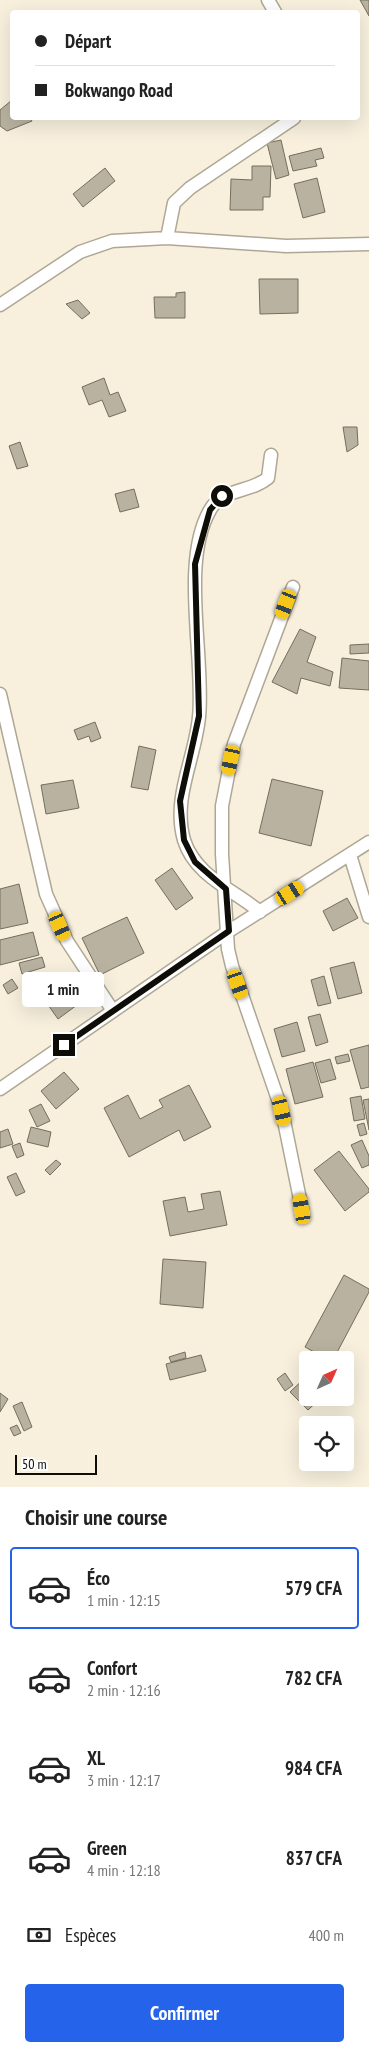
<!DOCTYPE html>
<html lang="fr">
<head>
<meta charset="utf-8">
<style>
  body { margin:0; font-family:"PT Sans Narrow",sans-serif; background:#f2f2f2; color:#222; height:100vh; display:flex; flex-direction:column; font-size:19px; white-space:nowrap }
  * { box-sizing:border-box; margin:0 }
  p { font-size:16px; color:#767676 }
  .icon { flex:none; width:28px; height:28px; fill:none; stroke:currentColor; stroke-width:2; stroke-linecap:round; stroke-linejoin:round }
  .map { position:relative; height:1487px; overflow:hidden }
  .details { display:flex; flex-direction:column; background:#fff; flex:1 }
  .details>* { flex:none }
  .banner { position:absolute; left:10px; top:10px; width:350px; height:110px; border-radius:5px; box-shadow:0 5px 20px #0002; display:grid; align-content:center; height:110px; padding:0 25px; background:#fff }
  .needle { width:32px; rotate:45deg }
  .buttons { position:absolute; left:299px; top:1351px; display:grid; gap:10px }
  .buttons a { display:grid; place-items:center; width:55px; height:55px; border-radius:5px; background:#fff; box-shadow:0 5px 20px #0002; font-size:25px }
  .scale { position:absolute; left:15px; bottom:12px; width:82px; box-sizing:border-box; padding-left:5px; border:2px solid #0f0d07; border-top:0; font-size:14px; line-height:18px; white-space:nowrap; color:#0f0d07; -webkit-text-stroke:4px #fefefe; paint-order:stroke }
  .end { position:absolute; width:22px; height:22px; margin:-11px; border:6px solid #0f0d07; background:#fff; box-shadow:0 0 0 2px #fff }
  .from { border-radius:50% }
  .bubble { position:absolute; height:35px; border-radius:5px; background:#fff; box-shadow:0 5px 20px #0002; font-size:16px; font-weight:700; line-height:35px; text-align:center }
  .car { position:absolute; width:15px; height:30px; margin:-15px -8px; border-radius:6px; box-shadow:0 0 4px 1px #0007; background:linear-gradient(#f5c518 24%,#345 0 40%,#f5c518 0 76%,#345 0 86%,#f5c518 0) }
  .banner b { display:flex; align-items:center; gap:18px; height:48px; font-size:19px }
  .banner b+b { border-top:1px solid #e0e0e0 }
  .banner i { width:12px; height:12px; background:#222 }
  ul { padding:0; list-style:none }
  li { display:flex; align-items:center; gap:15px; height:82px; margin:0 10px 8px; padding:0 15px; border:2px solid transparent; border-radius:5px }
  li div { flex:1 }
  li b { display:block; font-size:19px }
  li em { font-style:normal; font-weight:700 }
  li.selected { border-color:#2563eb }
  li>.icon { width:45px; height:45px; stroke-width:1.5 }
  h2 { padding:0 25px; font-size:22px; line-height:60px }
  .pay { display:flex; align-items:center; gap:12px; height:55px; padding:0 25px; font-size:19px }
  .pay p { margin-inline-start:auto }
  .action { display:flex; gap:10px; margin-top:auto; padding:10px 25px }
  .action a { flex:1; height:58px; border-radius:5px; background:#2563eb; color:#fff; font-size:20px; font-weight:700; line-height:58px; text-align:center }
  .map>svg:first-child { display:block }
</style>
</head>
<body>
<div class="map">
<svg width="369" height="1487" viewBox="0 0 369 1487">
  <rect width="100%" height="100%" fill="#f8f0dd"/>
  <path fill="#b9b2a0" stroke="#756e5d" d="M360,0H369V16Z
    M12,100V118H30L32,121L7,131L0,126V110Z
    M281,140L289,175L276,179L267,143Z
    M321,148L324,158L315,160L317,166L293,171L289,156Z
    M252,166H271L270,197H263V210H230L231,179L252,180Z
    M105,168L115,181L83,207L73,194Z
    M317,178L325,212L303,218L294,184Z
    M259,279H298V313L260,314Z
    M185,292V318H155L154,297H176V293Z
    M78,300L90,313L82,319L66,304Z
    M104,378L110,395L118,392L126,411L109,417L102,400L89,405L82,387Z
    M343,427H357L358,445L347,452Z
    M20,442L28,466L17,469L9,446Z
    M134,489L139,507L120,512L115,494Z
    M300,629L316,637L307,662L333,672L330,686L301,678L297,694L272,682Z
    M369,644V653L350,654V645Z
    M342,658L369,661V690L339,688Z
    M95,722L101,738L91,742L89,736L78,740L74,730Z
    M139,746L156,750L148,790L131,787Z
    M272,779L323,791L311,846L259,833Z
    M73,780L79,808L46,814L41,785Z
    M172,868L193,898L176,910L155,880Z
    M19,884L28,923L0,929V889Z
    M347,898L358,918L333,931L323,911Z
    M127,917L144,953L100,975L82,938Z
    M33,932L39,955L0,965V940Z
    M42,957L45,967L22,974L19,963Z
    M354,962L362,993L338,999L330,968Z
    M324,976L331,1003L318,1006L311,980Z
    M58,978L77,1005L58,1019L39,992Z
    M12,979L18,988L8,994L3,985Z
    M320,1014L328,1042L316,1046L308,1017Z
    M297,1022L305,1051L282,1057L274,1029Z
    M369,1045V1087L361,1089L350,1050Z
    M348,1054L350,1061L337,1064L335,1057Z
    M330,1059L336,1079L321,1083L315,1063Z
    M313,1062L323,1097L295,1104L286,1069Z
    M64,1072L79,1089L56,1109L41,1091Z
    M189,1085L211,1127L184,1141L179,1130L129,1157L104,1108L128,1095L140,1119L163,1107L159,1100Z
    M361,1096L365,1119L354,1121L350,1098Z
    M369,1099V1130L363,1100Z
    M41,1104L50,1121L37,1127L29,1110Z
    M364,1123L367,1134L360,1136L357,1125Z
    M31,1127L51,1132L48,1147L27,1142Z
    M8,1129L13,1144L0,1148V1132Z
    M362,1140L369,1156V1165L362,1168L351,1145Z
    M20,1143L24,1155L17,1158L12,1146Z
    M339,1151L369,1189V1192L345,1211L314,1170Z
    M56,1160L61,1164L50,1175L45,1170Z
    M16,1173L25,1192L16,1196L7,1177Z
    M220,1191L227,1225L170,1236L163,1201L185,1197L188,1212L204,1209L201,1194Z
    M163,1259L206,1262L203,1308L160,1304Z
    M344,1275L369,1289V1292L333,1360H329L305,1347Z
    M185,1352L186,1358L171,1362L169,1357Z
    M201,1355L206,1371L170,1380L166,1364Z
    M285,1373L293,1385L285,1391L277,1379Z
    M308,1375V1398H321L308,1410L290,1392Z
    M0,1393L8,1399L0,1412Z
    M22,1402L32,1427L24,1431L13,1406Z
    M17,1425L21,1433L14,1436L10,1428Z"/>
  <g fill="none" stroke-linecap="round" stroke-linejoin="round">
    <g stroke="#aea795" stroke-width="15">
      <path id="minor" d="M268,0L275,12
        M167,238L174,203L190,188L294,118
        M0,305L80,252L112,241L167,238L286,246L369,244
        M293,587L234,744L222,806V854L228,949L232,966L282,1111L302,1209
        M0,694L46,894L67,941L113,1011
        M350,855L369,917
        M260,912C234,890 195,876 184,840C172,798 195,759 199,717C205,658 180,562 210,510C222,488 250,493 268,478L271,455
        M0,1089L229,931L369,842"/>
    </g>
    <use href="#minor" stroke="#fff" stroke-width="12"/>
  </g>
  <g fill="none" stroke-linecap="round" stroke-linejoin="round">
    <path stroke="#0f0d07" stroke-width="6" d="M64,1045L229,931L226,889L195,862L184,840L180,801L199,716L195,564L210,510L222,496"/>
  </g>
</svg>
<div class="buttons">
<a><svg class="needle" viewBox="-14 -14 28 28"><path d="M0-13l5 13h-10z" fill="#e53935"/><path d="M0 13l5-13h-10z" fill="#767676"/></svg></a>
<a><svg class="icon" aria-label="locate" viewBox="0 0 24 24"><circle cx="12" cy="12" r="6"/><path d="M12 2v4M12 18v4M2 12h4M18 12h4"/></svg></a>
</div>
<div class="scale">50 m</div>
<i class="end from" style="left:222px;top:496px"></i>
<i class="end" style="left:64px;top:1045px"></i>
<div class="bubble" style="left:22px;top:972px;width:82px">1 min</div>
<i class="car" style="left:286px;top:604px;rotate:201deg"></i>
<i class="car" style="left:231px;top:760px;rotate:192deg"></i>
<i class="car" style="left:290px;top:893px;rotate:58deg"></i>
<i class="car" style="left:60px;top:926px;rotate:156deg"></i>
<i class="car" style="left:238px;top:984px;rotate:161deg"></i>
<i class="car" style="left:282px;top:1111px;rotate:167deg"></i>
<i class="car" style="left:302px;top:1209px;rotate:350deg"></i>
<div class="banner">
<b><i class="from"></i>Départ</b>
<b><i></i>Bokwango Road</b>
</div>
</div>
<section class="details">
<h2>Choisir une course</h2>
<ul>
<li class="selected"><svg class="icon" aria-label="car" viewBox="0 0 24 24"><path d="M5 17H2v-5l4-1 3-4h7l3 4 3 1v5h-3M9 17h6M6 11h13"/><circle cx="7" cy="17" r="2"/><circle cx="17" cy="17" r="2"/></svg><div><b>Éco</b><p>1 min · 12:15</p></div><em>579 CFA</em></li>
<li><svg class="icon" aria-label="car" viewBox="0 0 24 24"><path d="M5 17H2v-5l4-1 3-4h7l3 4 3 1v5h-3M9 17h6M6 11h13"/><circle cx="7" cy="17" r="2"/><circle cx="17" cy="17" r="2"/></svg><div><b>Confort</b><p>2 min · 12:16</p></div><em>782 CFA</em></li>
<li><svg class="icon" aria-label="car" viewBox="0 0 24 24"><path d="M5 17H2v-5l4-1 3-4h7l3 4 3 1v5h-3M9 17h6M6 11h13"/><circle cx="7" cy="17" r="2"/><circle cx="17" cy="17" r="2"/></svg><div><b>XL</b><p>3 min · 12:17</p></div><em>984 CFA</em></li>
<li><svg class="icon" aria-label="car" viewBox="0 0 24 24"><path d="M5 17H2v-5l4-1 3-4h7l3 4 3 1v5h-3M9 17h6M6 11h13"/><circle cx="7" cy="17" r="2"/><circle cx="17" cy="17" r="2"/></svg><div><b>Green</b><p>4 min · 12:18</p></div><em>837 CFA</em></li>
</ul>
<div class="pay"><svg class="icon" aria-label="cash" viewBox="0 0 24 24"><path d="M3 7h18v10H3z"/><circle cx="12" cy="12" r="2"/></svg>Espèces<p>400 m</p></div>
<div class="action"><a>Confirmer</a></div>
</section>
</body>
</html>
